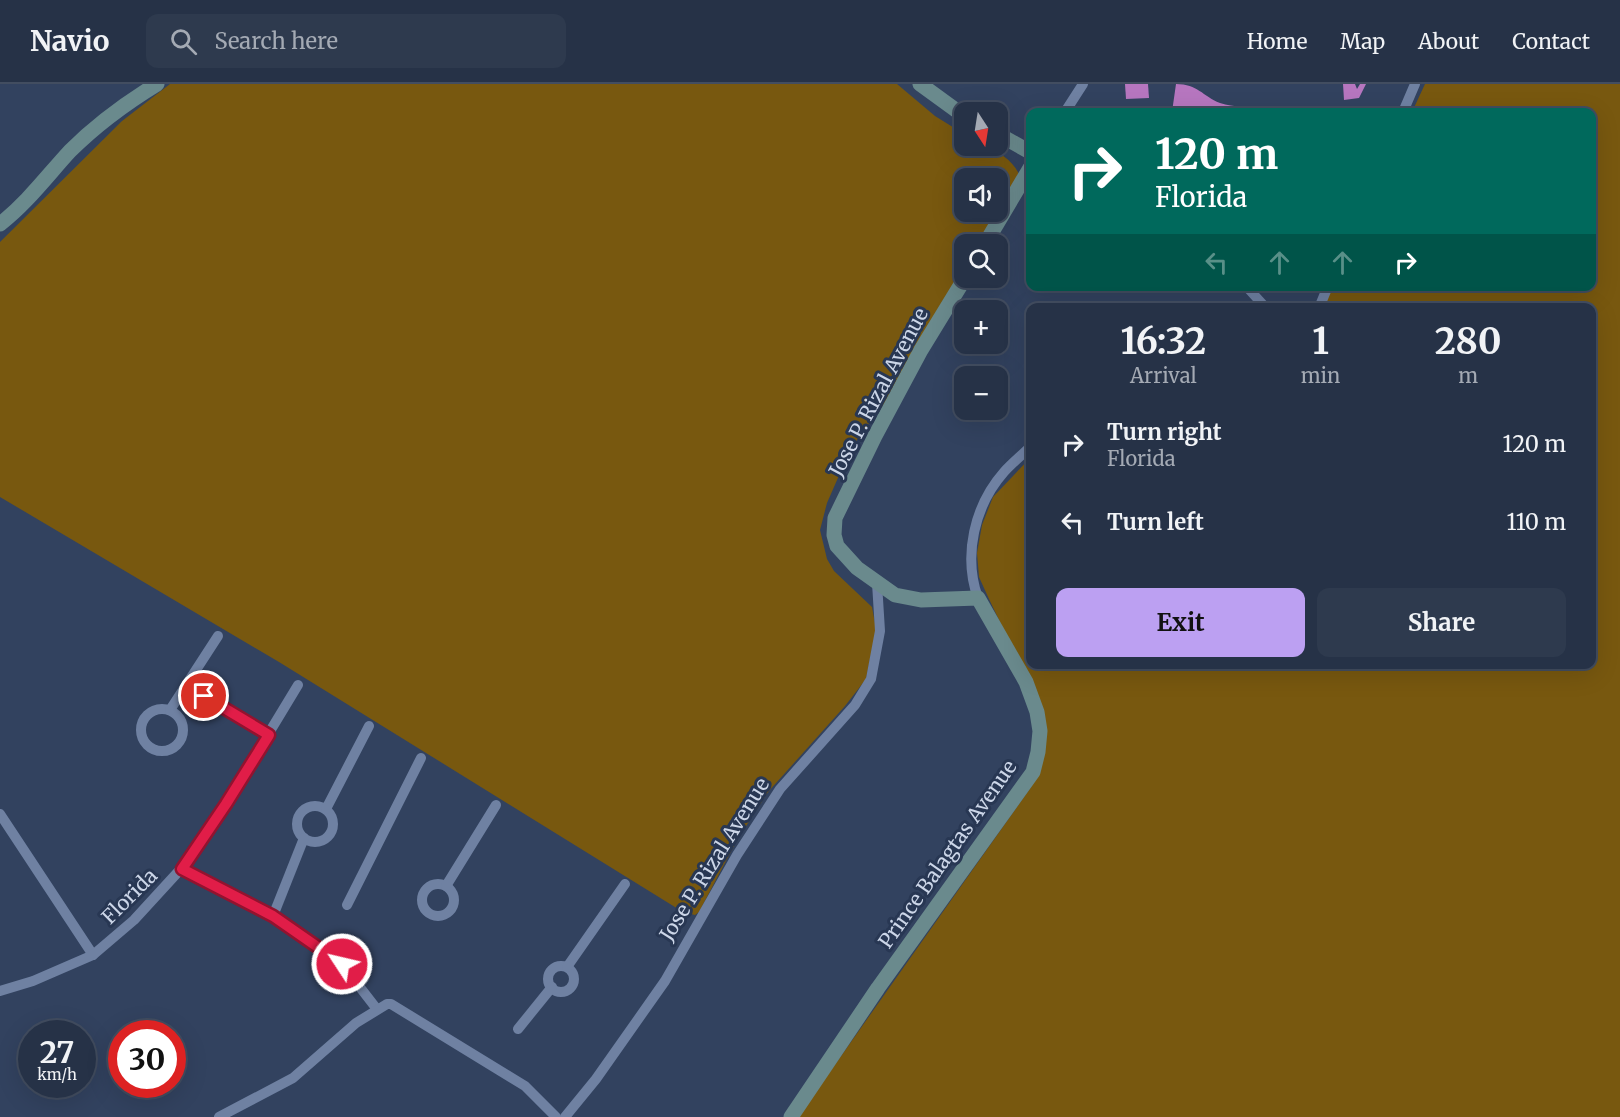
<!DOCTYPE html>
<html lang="en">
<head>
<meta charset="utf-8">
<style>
	body { margin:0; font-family:Merriweather,serif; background:#2e3a4e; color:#f1f3f6; height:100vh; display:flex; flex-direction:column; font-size:22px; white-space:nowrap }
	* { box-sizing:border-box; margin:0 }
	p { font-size:20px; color:#a4aab4 }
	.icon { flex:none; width:33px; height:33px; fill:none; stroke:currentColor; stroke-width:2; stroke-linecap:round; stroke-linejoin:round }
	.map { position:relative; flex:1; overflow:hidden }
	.panel { position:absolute; left:1026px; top:219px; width:570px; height:366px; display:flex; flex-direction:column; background:#263247; border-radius:12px; box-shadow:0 6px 24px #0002,0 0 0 2px #424d60 }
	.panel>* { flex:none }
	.guide { position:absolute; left:1026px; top:24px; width:570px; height:183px; border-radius:12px; box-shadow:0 6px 24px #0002,0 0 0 2px #424d60; background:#00695c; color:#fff; overflow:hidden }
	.needle { width:39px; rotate:168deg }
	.tools { position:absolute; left:954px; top:18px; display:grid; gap:12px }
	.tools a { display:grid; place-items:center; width:54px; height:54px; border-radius:12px; background:#263247; box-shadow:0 6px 24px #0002,0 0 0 2px #424d60; font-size:30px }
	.speed { position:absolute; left:18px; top:936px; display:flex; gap:12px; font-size:30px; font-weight:700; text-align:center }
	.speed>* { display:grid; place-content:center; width:78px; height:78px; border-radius:50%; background:#263247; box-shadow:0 6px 24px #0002,0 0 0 2px #424d60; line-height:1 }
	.speed small { font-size:15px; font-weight:400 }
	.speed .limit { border:9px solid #d22; background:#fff; color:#111 }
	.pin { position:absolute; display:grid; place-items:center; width:51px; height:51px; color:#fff; margin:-26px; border:3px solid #fff; border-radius:50%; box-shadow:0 2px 6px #0007 }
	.me { position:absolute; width:66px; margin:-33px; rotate:305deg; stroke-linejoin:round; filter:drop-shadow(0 0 4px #0008) }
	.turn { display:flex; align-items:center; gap:21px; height:126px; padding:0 30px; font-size:27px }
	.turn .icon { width:78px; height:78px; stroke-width:2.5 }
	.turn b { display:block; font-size:42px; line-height:51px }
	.lanes { display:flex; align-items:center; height:57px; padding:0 30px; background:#0003; justify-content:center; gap:30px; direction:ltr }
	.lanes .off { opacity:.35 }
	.eta { display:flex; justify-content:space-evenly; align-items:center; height:102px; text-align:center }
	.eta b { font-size:36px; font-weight:700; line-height:42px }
	.button { display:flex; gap:12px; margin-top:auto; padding:12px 30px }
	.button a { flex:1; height:69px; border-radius:12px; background:#bca0f2; color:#111; font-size:24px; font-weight:700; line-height:69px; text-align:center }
	.button a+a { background:#2e3a4e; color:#f1f3f6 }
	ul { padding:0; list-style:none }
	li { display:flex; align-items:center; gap:18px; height:78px; padding:0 30px }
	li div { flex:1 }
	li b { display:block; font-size:22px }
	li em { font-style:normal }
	header { display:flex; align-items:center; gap:36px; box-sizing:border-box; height:84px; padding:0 30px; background:#263247; border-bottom:2px solid #424d60 }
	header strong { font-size:28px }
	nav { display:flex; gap:33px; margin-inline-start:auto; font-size:21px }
	.search { width:420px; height:54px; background:#2e3a4e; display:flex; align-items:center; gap:15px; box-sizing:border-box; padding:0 21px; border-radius:12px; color:#a4aab4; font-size:22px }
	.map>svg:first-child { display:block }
	.green { fill:#78580f; fill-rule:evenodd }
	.water { fill:#b676bf }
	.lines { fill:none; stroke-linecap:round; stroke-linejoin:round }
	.street { stroke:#6f81a2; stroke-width:10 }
	.secondary { stroke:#6a8a8d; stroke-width:15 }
	.route-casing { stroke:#92132f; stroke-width:15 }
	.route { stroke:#e11d48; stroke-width:10 }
	.labels { text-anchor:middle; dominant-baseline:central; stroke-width:6; stroke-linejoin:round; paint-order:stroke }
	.street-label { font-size:20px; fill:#ccd6e8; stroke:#283753 }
</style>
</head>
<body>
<header>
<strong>Navio</strong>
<div class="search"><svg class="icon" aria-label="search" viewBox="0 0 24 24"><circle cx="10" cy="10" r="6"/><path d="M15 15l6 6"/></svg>Search here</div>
<nav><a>Home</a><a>Map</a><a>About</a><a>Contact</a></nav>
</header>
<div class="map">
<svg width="1620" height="1033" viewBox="0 0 1620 1033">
	<rect width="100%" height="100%" fill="#32425f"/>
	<g class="green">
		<path d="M 170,0 L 897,0 L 935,32 L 964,50 L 964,62 C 971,62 979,60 985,62 C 998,67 1015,78 1019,91 L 982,160 L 964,160 L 964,190 L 895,305 L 851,364 L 827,419 L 820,446 L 827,475 L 834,487 L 872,523 L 876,545 L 866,595 L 845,622 L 768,708 L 737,756 L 699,828 L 695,831 L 683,828 L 279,578 L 0,413 L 0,158 L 122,37 ZM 964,94 L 998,94 L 998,128 L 964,128 Z"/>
		<polygon points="1425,0 1620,0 1620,1033 798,1033 1031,703 1040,622 989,515 979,493 977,469 982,441 993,413 1030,374 1030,580 1592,580 1592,224 1323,223 1333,203 1592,202 1592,28 1412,28"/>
	</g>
	<g class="water">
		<polygon points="1125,0 1148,0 1149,14 1126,15"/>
		<path d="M 1176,0 C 1198,0 1202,12 1220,19 C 1234,24 1249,21 1263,28 L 1172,28 Z"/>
		<polygon points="1343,0 1355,0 1357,5 1360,0 1366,0 1359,14 1344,16"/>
	</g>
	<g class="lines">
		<g class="street">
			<polyline points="1065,28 1083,0"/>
			<polyline points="1403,28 1415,0"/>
			<polyline points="1246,202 1266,224"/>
			<polyline points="1319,224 1328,202"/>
			<path d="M 978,514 C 963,472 974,422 1004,388 C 1012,379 1022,371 1030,363"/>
			<polyline points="187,602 269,651"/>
			<circle cx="162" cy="646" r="21"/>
			<polyline points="170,626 218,552"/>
			<circle cx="315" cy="740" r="18"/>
			<polyline points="326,725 369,642"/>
			<polyline points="0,730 93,871"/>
			<polyline points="182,785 273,832 342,880 376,924"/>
			<circle cx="438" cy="816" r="16"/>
			<polyline points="446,802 496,721"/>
			<polyline points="347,821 421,674"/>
			<polyline points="273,832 304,754"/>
			<circle cx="561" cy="895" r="13"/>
			<polyline points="567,883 625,800"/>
			<polyline points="0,907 33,897 93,871 134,836 189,776 226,720 298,601"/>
			<polyline points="518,945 552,903"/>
			<polyline points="219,1033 293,994 356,939 387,920 391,920 525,1002 556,1033"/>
			<polyline points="565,1033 596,995 665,897 737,771 780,705 855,621 871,595 880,547 877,499"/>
		</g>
		<g class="secondary">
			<polyline points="920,0 964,32"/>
			<polyline points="998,50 1030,68"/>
			<path d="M 0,140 C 27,119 47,92 70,67 C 96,41 126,19 157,0"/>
			<polyline points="985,160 1030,84"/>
			<polyline points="791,1033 878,904 1033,688 1038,668 1040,647 1037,628 1026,598 978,514 921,516 895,511 857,484 837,462 834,451 835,434 875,352 921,266 965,194"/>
		</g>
	</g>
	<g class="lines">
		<defs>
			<polyline id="route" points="204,612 269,651 226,720 182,785 273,832 342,880"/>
		</defs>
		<use href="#route" class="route-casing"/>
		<use href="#route" class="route"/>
	</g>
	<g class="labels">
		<g class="street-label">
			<text transform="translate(878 308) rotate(-62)">Jose P. Rizal Avenue</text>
			<text transform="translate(947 770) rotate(-55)">Prince Balagtas Avenue</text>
			<text transform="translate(714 775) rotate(-58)">Jose P. Rizal Avenue</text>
			<text transform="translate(129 812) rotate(-45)">Florida</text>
		</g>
	</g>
</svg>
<div class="tools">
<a><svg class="needle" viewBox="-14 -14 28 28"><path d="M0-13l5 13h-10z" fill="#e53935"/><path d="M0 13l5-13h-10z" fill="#a4aab4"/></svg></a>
<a><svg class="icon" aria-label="sound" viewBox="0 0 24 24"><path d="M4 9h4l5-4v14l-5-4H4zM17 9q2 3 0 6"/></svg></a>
<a><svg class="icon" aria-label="search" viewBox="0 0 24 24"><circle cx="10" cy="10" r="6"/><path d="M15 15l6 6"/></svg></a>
<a>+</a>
<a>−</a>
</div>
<div class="speed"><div>27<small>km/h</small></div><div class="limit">30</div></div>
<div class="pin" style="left:204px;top:612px;background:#d93025"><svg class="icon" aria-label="arrive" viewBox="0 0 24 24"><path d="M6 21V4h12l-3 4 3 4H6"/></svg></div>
<svg class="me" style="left:342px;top:880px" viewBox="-20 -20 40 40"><circle r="17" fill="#e11d48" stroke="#fff" stroke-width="3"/><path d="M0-11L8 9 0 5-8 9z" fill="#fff"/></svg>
<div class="guide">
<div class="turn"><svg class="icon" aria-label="right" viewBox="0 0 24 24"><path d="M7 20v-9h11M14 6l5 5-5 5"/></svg><div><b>120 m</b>Florida</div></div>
<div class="lanes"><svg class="icon off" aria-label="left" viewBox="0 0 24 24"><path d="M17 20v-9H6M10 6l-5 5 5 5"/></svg><svg class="icon off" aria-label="ahead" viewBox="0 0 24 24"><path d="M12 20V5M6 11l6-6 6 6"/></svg><svg class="icon off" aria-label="ahead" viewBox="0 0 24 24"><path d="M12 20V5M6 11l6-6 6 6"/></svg><svg class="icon" aria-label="right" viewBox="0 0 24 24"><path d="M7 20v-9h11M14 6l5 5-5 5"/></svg></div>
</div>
<section class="panel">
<div class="eta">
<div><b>16:32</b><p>Arrival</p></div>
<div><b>1</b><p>min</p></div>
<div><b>280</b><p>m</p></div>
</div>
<ul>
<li><svg class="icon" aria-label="right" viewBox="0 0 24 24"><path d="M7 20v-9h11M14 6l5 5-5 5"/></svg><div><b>Turn right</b><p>Florida</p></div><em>120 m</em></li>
<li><svg class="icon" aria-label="left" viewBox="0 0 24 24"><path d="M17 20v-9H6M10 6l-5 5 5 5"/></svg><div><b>Turn left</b></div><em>110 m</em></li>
</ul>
<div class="button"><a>Exit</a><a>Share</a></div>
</section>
</div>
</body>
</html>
